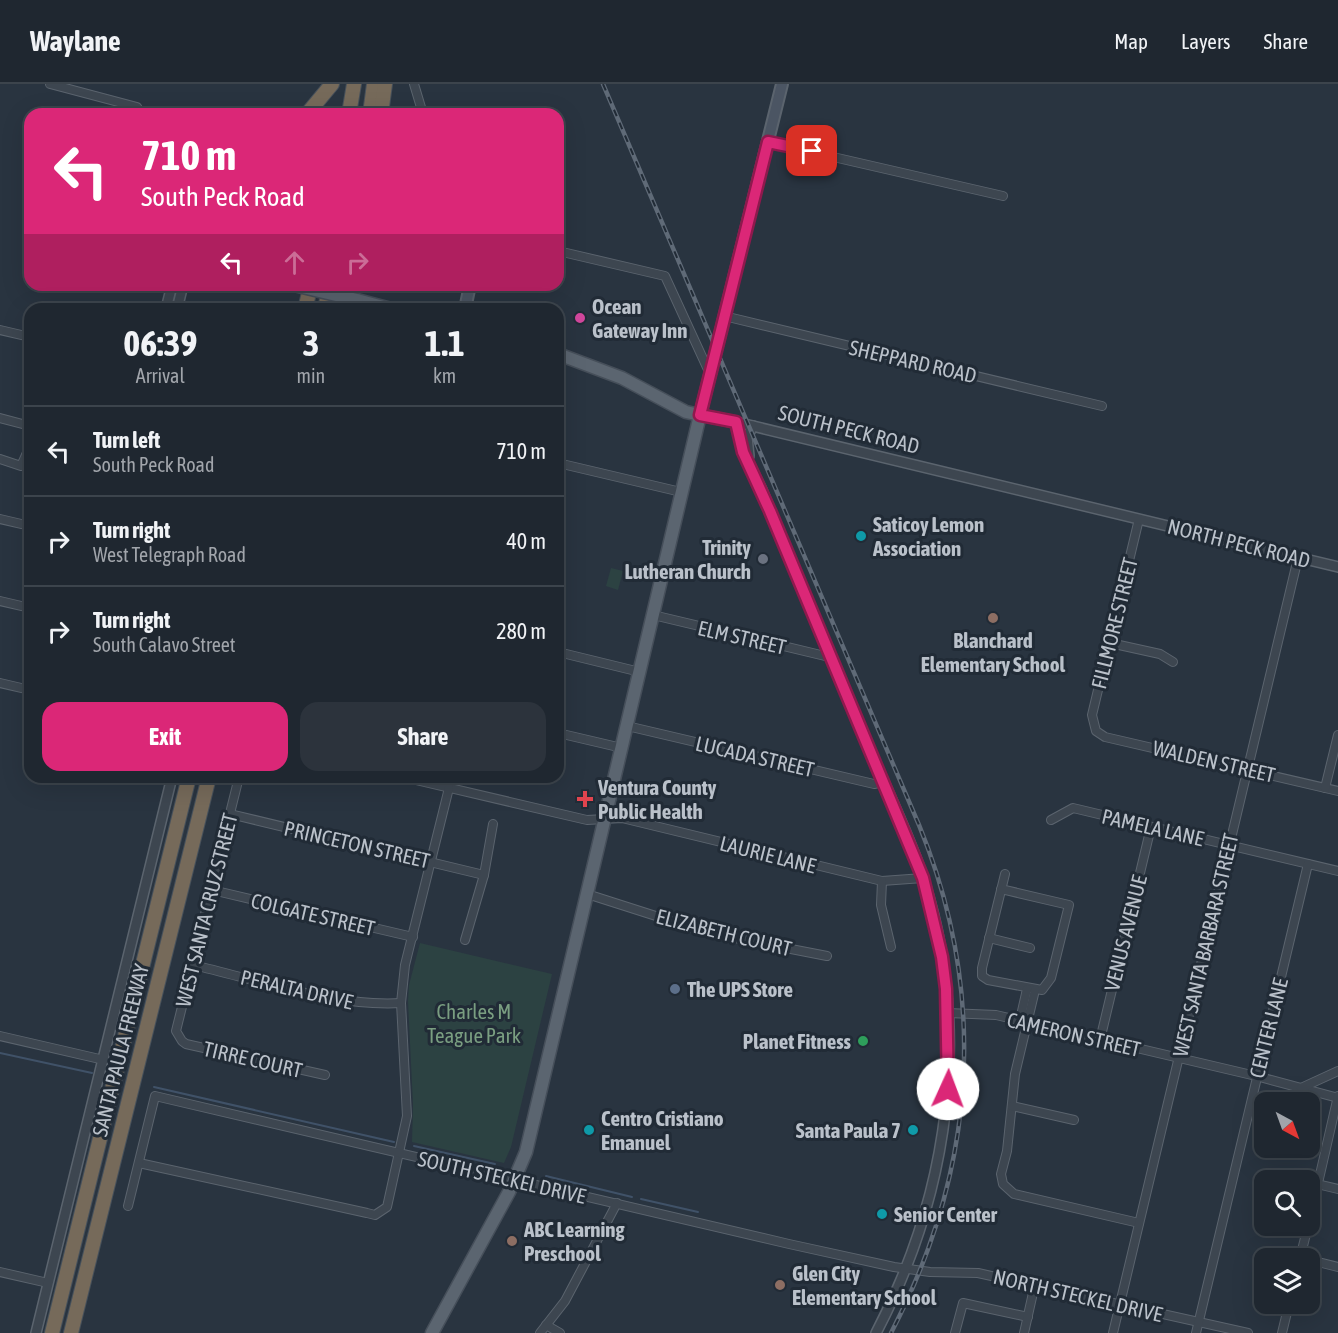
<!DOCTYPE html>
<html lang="en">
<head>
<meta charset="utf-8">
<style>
	body { margin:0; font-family:"Asap Condensed",sans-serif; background:#2c333c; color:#f1f3f6; height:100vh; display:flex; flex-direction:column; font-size:22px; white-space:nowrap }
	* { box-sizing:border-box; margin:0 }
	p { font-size:20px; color:#a1a5ab }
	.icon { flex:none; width:33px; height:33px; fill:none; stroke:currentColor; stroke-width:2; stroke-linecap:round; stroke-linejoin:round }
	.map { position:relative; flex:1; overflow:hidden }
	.drawer { position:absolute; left:24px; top:219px; width:540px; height:480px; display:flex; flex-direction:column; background:#1f2730; border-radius:18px; box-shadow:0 6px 24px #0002,0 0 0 2px #3c444c }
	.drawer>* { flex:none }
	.top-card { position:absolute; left:24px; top:24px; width:540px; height:183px; border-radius:18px; box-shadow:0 6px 24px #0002,0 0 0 2px #3c444c; background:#db2777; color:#fff; overflow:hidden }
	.needle { width:39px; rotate:139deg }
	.controls { position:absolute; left:1254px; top:1008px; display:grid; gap:12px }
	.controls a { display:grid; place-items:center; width:66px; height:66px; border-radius:12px; background:#1f2730; box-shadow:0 6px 24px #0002,0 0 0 2px #3c444c; font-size:30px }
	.pin { position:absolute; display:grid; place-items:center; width:51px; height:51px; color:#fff; margin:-26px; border-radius:12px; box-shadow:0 3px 9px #0006 }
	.me { position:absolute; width:66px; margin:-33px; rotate:2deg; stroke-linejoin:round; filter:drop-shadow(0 0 4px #0008) }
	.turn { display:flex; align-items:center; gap:21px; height:126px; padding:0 18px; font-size:27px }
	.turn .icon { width:78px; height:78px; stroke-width:2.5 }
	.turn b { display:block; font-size:42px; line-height:51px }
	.lanes { display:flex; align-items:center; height:57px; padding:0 18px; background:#0003; justify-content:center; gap:30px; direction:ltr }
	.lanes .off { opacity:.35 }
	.eta { display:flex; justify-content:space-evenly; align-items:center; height:102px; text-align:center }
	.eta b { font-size:36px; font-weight:700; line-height:42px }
	.button { display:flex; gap:12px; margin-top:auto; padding:12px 18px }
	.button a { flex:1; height:69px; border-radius:18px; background:#db2777; color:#fff; font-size:24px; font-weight:700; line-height:69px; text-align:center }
	.button a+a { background:#2c333c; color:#f1f3f6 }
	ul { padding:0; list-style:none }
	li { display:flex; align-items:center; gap:18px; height:90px; padding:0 18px; border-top:2px solid #3c444c }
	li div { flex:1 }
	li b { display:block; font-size:22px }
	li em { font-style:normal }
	header { display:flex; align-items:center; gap:36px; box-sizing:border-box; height:84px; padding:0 30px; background:#1f2730; border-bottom:2px solid #3c444c }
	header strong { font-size:28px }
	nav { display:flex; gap:33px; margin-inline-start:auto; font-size:21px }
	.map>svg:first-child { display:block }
	.green { fill:#2c4242 }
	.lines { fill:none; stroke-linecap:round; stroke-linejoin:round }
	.stream { stroke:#405268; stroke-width:2 }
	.minor-casing { stroke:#5b646e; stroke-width:10 }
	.tertiary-casing { stroke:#5b646e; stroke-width:12 }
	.secondary-casing { stroke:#5b646e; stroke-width:14 }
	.primary-casing { stroke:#464f5a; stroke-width:15 }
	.motorway-casing { stroke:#47515b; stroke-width:16 }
	.minor { stroke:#3d4650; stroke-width:8 }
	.tertiary { stroke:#3d4650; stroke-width:9 }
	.secondary { stroke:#4b5563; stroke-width:10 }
	.primary { stroke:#5b6570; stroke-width:12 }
	.motorway { stroke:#766a5a; stroke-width:14 }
	.rail-casing { stroke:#5f6a77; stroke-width:4.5 }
	.rail { stroke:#212b36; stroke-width:2; stroke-dasharray:7; stroke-linecap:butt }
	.primary-bridge-casing { stroke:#464f5a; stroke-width:15; stroke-linecap:butt }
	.primary-bridge { stroke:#5b6570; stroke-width:12 }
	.route-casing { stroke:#8e194d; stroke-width:15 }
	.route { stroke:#db2777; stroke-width:10 }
	.hotel-dot { fill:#d1479c; stroke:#212b36; stroke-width:2 }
	.culture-dot { fill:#0f9aa8; stroke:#212b36; stroke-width:2 }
	.worship-dot { fill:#6b7280; stroke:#212b36; stroke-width:2 }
	.education-dot { fill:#8d6e63; stroke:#212b36; stroke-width:2 }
	.health-dot { fill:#e0444e; stroke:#212b36; stroke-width:2 }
	.service-dot { fill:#5c6f8a; stroke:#212b36; stroke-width:2 }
	.leisure-dot { fill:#2e9e5b; stroke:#212b36; stroke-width:2 }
	.labels { text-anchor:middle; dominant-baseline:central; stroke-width:6; stroke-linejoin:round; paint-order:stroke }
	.poi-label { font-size:21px; font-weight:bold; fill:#bac1ca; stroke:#212b36; text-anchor:start }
	.street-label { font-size:21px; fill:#bac1ca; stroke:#212b36 }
	.park-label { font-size:21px; fill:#7a9e81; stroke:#212b36 }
</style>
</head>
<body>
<header>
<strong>Waylane</strong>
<nav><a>Map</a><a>Layers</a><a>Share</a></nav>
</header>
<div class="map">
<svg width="1338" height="1249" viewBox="0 0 1338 1249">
	<rect width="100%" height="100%" fill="#293440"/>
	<g class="green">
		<polygon points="611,484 623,487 618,506 606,502"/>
		<polygon points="420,859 552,890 511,1063 504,1079 412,1058 413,1021 408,917 409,901"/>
	</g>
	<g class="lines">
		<g class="stream">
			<polyline points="0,969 92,989"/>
			<polyline points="154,1003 394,1058"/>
			<polyline points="414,1062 495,1080"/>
			<polyline points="546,1092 632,1113"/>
			<polyline points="641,1115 698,1128"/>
		</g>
		<defs>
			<g id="minor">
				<polyline points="50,0 137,23 141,30"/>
				<polyline points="414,0 423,30"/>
				<polyline points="768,58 1003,112"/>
				<polyline points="558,167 665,192 710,290"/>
				<polyline points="724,232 1102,322"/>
				<polyline points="0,246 30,253"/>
				<polyline points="0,334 30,342"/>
				<polyline points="0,375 21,382 30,362"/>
				<polyline points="558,379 681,408"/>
				<polyline points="0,435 30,442"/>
				<polyline points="1139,435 1092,631 1096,647 1105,653 1338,707"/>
				<polyline points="0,517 30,524"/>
				<polyline points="653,531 825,572 831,571"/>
				<polyline points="1110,559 1160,570 1173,578"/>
				<polyline points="558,568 640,588"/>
				<polyline points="0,599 30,606"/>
				<polyline points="627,642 874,700 883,698"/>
				<polyline points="558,649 622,664"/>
				<polyline points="239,693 176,947 182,957 186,960 325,991"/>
				<polyline points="403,693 587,736 622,734 882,797 923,794"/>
				<polyline points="1325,704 1338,651"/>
				<polyline points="230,730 484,791"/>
				<polyline points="1051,736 1073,724 1338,787"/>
				<polyline points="882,797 881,821 891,863"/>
				<polyline points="1001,805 1069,821 1051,894 1042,906 988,896 982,892 982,884 1005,790"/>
				<polyline points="212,806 413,853"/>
				<polyline points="587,810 709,849 827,872"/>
				<polyline points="989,854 1030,864"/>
				<polyline points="465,856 484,791 493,740"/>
				<path d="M 193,881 C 258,896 335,923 401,919"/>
				<polyline points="1035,906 1015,990 1007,1067 1001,1090 1003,1100 1014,1110 1139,1139"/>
				<polyline points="948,929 996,931 1256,992 1338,1014"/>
				<polyline points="1027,939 1022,927 1027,905"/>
				<polyline points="0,952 104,976"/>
				<polyline points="1100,956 1151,743"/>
				<polyline points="1301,1004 1338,987"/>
				<polyline points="1012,1022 1074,1036"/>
				<polyline points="139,1079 367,1129 375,1131 387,1123 407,1032 401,919 405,881 449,704"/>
				<polyline points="1317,1100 1338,1105"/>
				<polyline points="128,1122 155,1012 789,1160 894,1183 930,1188 978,1189 1248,1249"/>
				<polyline points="1310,1134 1338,1012"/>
				<polyline points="1300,1174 1308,1142"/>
				<polyline points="1310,1176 1338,1183"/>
				<polyline points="0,1188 48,1199"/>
				<polyline points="546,1241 560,1249"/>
				<polyline points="540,1249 565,1217 617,1119"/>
				<polyline points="955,1249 963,1219 1028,1233"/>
				<polyline points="1024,1249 1035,1200"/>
				<polyline points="1113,1249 1298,474"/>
				<polyline points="1196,1249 1308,780"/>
				<polyline points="1282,1249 1289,1220"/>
			</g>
			<g id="tertiary">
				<polyline points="166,225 172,201"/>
				<polyline points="177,225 183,201"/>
				<polyline points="749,372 747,353 753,342"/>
				<polyline points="36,1249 172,693"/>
				<path d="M 876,1249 C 949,1110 972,947 924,796 C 909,749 885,703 867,658 C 832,574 797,490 762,406 L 743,367 L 736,338 L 1338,483"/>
			</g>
			<g id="secondary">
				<polyline points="465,225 470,201"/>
				<polyline points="736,338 700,331 782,0"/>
			</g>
			<g id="primary">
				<polyline points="357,216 391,225"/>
				<polyline points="432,1249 509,1108 526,1068 700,331 686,328 622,294 558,270"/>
			</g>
			<g id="motorway">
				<polyline points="307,30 332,0"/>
				<polyline points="349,30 354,0"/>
				<polyline points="370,30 374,0"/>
				<polyline points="381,30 385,0"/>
				<polyline points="305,225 311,201"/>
				<polyline points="325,225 330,201"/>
				<polyline points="336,225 343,201"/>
				<polyline points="52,1249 189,693"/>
				<polyline points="71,1249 209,693"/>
			</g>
		</defs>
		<use href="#minor" class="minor-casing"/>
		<use href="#tertiary" class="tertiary-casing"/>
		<use href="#secondary" class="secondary-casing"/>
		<use href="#primary" class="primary-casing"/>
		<use href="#motorway" class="motorway-casing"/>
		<use href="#minor" class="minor"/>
		<use href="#tertiary" class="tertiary"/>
		<use href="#secondary" class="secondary"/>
		<use href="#primary" class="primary"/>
		<use href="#motorway" class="motorway"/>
		<defs>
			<path id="rail" d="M 603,0 L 919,741 C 989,912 976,1086 891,1249"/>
		</defs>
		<use href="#rail" class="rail-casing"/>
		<use href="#rail" class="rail"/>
		<defs>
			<polyline id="primary-bridge" points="294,201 357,216"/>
		</defs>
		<use href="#primary-bridge" class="primary-bridge-casing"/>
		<use href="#primary-bridge" class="primary-bridge"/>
	</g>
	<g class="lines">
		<defs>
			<polyline id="route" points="812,67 768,58 700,331 736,338 743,368 770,427 923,794 942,873 946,905 948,1005"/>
		</defs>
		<use href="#route" class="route-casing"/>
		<use href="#route" class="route"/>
	</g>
	<circle class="hotel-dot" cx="580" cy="234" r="6"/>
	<g class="culture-dot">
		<circle cx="861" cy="452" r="6"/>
		<circle cx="589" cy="1046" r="6"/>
		<circle cx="913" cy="1046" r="6"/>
		<circle cx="882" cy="1130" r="6"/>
	</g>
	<circle class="worship-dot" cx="763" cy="475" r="6"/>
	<g class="education-dot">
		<circle cx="993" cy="534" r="6"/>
		<circle cx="512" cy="1157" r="6"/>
		<circle cx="780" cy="1201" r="6"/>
	</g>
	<path class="health-dot" d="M582 706h6v6h6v6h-6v6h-6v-6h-6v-6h6z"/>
	<circle class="service-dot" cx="675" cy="905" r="6"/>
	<circle class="leisure-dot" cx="863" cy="957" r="6"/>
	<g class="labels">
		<g class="poi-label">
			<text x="592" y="222">Ocean<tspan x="592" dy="24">Gateway Inn</tspan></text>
			<text x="873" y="440">Saticoy Lemon<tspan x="873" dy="24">Association</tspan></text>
			<text x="751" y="463" text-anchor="end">Trinity<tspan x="751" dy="24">Lutheran Church</tspan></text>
			<text x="993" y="556" text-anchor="middle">Blanchard<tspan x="993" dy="24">Elementary School</tspan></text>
			<text x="598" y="703">Ventura County<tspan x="598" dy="24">Public Health</tspan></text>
			<text x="687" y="905">The UPS Store</text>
			<text x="851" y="957" text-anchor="end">Planet Fitness</text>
			<text x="601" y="1034">Centro Cristiano<tspan x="601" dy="24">Emanuel</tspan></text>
			<text x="901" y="1046" text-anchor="end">Santa Paula 7</text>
			<text x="894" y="1130">Senior Center</text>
			<text x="524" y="1145">ABC Learning<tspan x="524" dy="24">Preschool</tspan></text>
			<text x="792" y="1189">Glen City<tspan x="792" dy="24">Elementary School</tspan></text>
		</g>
		<g class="street-label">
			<text transform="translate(913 277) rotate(13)">SHEPPARD ROAD</text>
			<text transform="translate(849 345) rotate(14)">SOUTH PECK ROAD</text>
			<text transform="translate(1239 459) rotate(14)">NORTH PECK ROAD</text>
			<text transform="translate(1114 539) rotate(-76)">FILLMORE STREET</text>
			<text transform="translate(742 553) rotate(13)">ELM STREET</text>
			<text transform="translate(755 672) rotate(13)">LUCADA STREET</text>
			<text transform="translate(1214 677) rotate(13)">WALDEN STREET</text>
			<text transform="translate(1153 743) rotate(13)">PAMELA LANE</text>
			<text transform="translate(357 760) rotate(13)">PRINCETON STREET</text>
			<text transform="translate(768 770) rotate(14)">LAURIE LANE</text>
			<text transform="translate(206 826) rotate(-76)">WEST SANTA CRUZ STREET</text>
			<text transform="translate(313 830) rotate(13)">COLGATE STREET</text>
			<text transform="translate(724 848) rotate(14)">ELIZABETH COURT</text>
			<text transform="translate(1125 849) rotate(-76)">VENUS AVENUE</text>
			<text transform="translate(1205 861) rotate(-77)">WEST SANTA BARBARA STREET</text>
			<text transform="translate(297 905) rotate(13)">PERALTA DRIVE</text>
			<text transform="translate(1268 944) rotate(-76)">CENTER LANE</text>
			<text transform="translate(1074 950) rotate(13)">CAMERON STREET</text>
			<text transform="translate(120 966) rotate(-76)">SANTA PAULA FREEWAY</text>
			<text transform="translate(253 975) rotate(13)">TIRRE COURT</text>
			<text transform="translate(502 1093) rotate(13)">SOUTH STECKEL DRIVE</text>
			<text transform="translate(1078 1211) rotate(13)">NORTH STECKEL DRIVE</text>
		</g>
		<g class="park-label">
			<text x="474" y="927">Charles M<tspan x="474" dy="24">Teague Park</tspan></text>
		</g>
	</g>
</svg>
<div class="controls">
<a><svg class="needle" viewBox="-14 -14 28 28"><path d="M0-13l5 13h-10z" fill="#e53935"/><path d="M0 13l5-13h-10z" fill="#a1a5ab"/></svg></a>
<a><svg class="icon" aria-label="search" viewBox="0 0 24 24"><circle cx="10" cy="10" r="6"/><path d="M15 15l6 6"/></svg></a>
<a><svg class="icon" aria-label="layers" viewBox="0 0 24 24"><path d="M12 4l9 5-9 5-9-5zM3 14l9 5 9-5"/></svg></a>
</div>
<div class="pin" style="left:812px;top:67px;background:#d93025"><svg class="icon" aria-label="arrive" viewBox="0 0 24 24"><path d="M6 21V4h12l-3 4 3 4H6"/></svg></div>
<svg class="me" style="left:948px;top:1005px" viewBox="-20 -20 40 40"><circle r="19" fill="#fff"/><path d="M0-13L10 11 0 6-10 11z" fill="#db2777"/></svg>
<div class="top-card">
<div class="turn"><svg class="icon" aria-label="left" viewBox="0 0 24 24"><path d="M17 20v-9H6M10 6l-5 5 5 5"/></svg><div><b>710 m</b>South Peck Road</div></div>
<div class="lanes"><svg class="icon" aria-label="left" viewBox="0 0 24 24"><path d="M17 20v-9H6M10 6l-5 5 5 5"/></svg><svg class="icon off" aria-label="ahead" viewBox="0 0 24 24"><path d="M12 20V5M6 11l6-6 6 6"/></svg><svg class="icon off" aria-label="right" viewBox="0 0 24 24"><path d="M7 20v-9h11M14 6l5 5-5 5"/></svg></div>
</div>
<section class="drawer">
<div class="eta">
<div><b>06:39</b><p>Arrival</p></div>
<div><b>3</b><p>min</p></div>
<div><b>1.1</b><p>km</p></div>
</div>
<ul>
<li><svg class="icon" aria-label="left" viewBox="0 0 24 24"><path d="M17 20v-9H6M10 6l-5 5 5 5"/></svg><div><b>Turn left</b><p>South Peck Road</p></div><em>710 m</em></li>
<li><svg class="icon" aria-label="right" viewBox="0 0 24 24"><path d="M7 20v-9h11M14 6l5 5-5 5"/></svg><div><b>Turn right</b><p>West Telegraph Road</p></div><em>40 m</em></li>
<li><svg class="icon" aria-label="right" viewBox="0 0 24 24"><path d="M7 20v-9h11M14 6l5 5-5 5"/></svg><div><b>Turn right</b><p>South Calavo Street</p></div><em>280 m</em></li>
</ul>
<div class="button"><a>Exit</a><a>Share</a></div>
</section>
</div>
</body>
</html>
